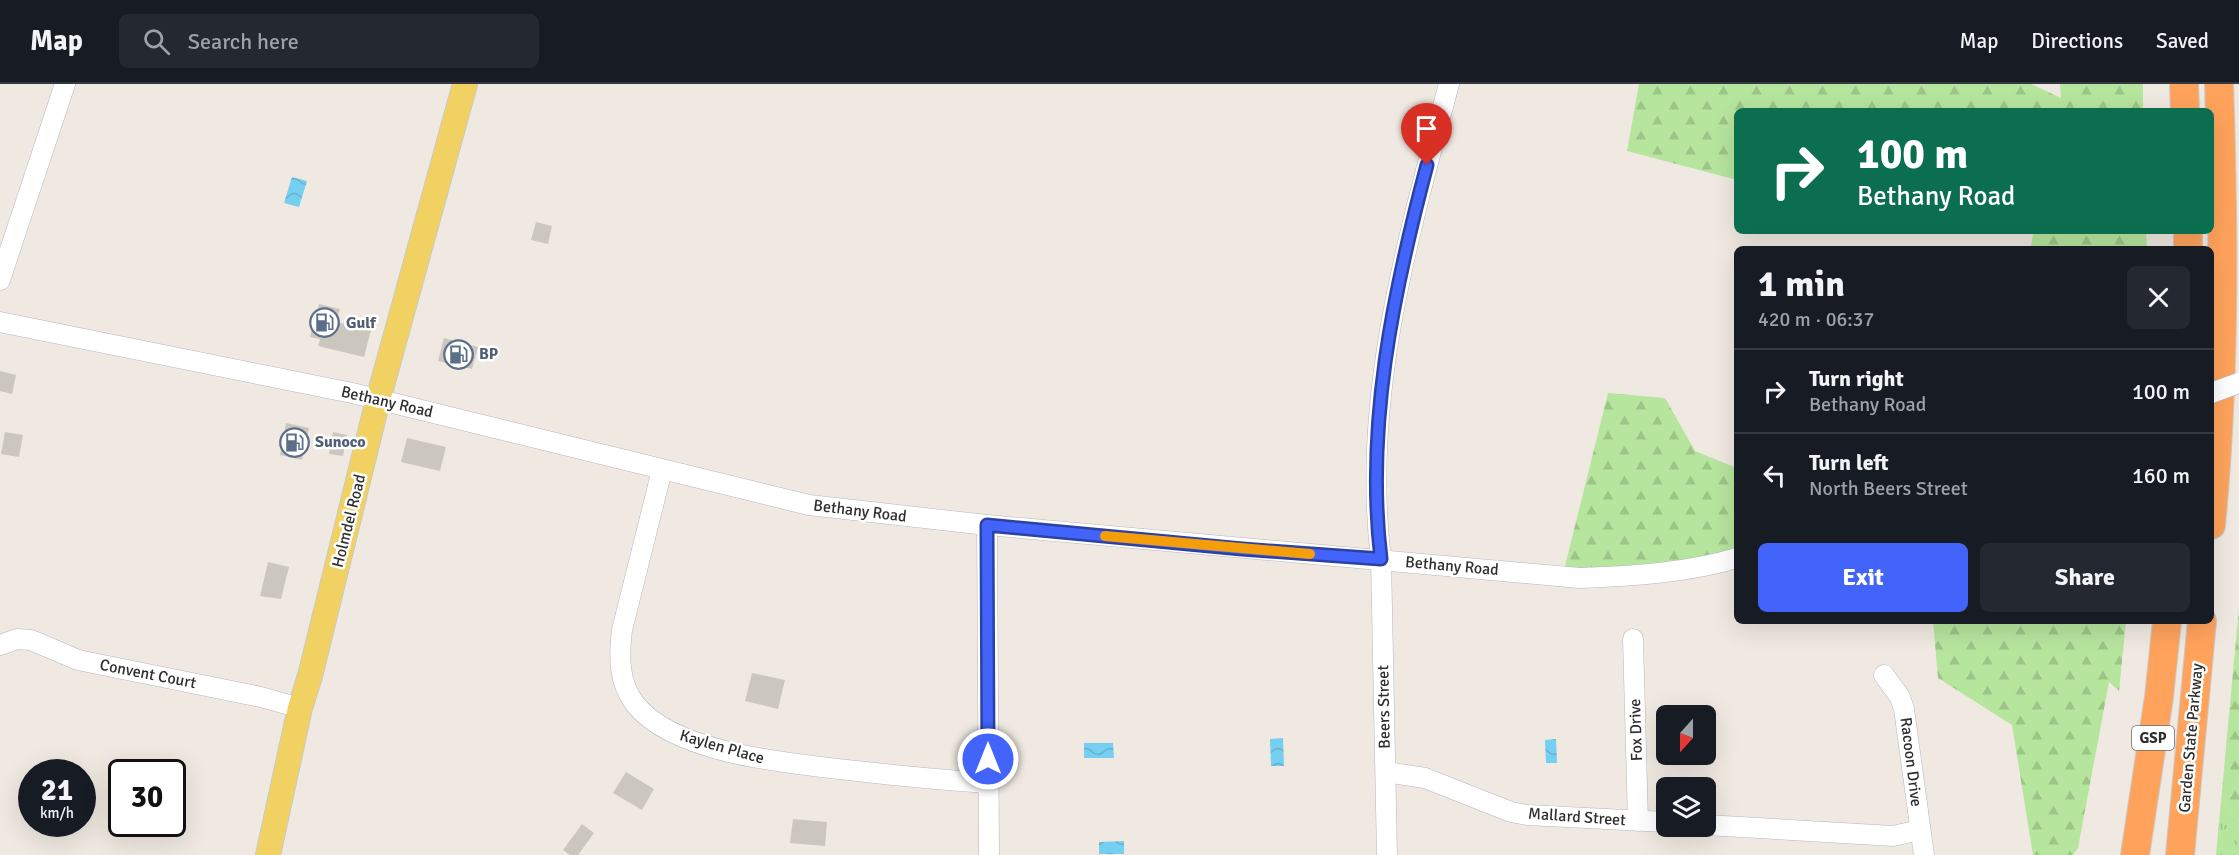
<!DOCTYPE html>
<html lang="en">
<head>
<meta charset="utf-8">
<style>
	body { margin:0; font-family:Signika,sans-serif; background:#242831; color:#f1f3f6; height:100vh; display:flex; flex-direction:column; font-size:22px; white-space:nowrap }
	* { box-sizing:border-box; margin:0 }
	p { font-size:20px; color:#9ea1a6 }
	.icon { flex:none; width:33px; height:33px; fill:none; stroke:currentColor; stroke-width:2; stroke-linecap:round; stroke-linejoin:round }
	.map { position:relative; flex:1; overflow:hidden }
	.sheet { position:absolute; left:1734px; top:162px; width:480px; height:378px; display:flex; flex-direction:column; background:#171b24; border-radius:9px; box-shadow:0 6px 24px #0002 }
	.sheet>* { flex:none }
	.top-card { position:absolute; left:1734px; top:24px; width:480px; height:126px; border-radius:9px; box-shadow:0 6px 24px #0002; background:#0b6e4f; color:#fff; overflow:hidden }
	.needle { width:39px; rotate:201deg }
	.fabs { position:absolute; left:1656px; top:621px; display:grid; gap:12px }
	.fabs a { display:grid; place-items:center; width:60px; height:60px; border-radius:9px; background:#171b24; box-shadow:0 6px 24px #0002; font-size:30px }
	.speed { position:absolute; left:18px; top:675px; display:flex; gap:12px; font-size:30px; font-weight:700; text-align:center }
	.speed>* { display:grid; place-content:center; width:78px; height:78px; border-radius:50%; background:#171b24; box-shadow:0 6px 24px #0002; line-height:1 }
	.speed small { font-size:15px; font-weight:400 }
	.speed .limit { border:3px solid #111; border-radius:9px; background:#fff; color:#111 }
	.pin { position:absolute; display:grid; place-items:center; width:51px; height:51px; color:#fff; margin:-62px -26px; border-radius:50% 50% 50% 0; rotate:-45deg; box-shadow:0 0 6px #0007 }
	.pin .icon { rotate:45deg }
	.me { position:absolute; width:66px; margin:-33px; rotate:0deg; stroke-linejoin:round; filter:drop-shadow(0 0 4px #0008) }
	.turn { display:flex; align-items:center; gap:21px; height:126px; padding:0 24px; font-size:27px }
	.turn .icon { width:78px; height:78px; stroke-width:2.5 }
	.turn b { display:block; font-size:42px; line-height:51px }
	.round { display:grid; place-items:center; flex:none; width:63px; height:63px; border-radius:9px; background:#242831 }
	.headline { display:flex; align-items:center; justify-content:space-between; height:102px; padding:0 24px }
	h1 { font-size:36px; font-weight:700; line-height:45px }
	.button { display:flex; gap:12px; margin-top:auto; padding:12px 24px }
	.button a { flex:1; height:69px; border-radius:9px; background:#4264fb; color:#fff; font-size:24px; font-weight:700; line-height:69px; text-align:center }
	.button a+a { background:#242831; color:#f1f3f6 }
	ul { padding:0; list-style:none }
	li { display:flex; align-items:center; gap:18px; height:84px; padding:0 24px; border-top:2px solid #363941 }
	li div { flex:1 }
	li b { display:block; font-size:22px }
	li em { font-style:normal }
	header { display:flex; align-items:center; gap:36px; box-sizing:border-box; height:84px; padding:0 30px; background:#171b24; border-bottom:2px solid #363941 }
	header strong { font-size:28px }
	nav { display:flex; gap:33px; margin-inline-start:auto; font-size:21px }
	.search { width:420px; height:54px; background:#242831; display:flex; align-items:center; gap:15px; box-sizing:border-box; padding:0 21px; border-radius:9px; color:#9ea1a6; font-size:22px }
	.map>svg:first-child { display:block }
	.grass { fill:url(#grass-tufts) }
	.forest { fill:url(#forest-firs) }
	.water { fill:url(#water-waves) }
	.building { fill:#cbc7bf }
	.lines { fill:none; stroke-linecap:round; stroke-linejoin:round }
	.minor-casing { stroke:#b4b7c1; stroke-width:21 }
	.major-casing { stroke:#c9c9c9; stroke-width:26 }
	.highway-casing { stroke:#c9c9c9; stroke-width:30 }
	.minor { stroke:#fff; stroke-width:20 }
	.major { stroke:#f2d163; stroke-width:24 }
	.highway { stroke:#ffa35c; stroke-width:28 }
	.minor-bridge-casing { stroke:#b4b7c1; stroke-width:21; stroke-linecap:butt }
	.minor-bridge { stroke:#fff; stroke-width:20 }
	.route-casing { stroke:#2b41a3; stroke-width:15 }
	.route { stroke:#4264fb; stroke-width:10 }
	.slow { stroke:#f59e0b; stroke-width:10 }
	.labels { text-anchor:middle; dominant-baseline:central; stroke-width:5; stroke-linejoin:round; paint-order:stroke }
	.shield { fill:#fff; stroke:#6d6d6d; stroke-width:1.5 }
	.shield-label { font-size:15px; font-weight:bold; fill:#2e2e2e }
	.service-label { font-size:16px; font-weight:bold; fill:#4e5e75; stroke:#fff; text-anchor:start }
	.street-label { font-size:16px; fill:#2e2e2e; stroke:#fff }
</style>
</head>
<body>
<header>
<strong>Map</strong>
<div class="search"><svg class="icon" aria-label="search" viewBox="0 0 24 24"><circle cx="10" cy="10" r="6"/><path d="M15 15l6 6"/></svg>Search here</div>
<nav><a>Map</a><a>Directions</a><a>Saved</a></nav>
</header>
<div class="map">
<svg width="2239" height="771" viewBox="0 0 2239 771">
	<defs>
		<pattern id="grass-tufts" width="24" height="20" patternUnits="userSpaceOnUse" patternTransform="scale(1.5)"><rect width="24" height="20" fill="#b6e59e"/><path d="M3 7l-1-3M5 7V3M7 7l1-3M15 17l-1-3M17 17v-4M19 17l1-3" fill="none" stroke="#9dc588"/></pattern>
		<pattern id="forest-firs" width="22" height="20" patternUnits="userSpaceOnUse" patternTransform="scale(1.5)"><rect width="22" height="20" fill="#b6e59e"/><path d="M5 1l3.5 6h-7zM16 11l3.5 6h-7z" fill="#9dc588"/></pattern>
		<pattern id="water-waves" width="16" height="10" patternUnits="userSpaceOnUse" patternTransform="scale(1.5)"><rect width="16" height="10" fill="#75cff0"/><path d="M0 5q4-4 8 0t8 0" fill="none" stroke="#66b2ce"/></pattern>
	</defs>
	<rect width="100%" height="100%" fill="#efe9e1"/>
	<polygon class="grass" points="2221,717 2239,736 2239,771 2216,771"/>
	<g class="forest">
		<polygon points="1639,0 2031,0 2061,14 2060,0 2143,0 2143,27 1737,27 1737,96 1627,67"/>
		<polygon points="2034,147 2146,147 2147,165 2030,165"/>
		<polygon points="1608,309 1665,314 1695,367 1737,384 1737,476 1562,494"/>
		<polygon points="2239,524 2239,736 2221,717"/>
		<polygon points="1933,537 2126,537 2119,607 2109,598 2078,764 2073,771 2033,771 2012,641 1938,594"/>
	</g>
	<g class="water">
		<polygon points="292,93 307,97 299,123 284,119"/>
		<polygon points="1283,654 1284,682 1271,682 1270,655"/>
		<polygon points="1556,655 1557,679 1546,679 1545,656"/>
		<polygon points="1084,659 1113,659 1114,674 1084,674"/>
		<polygon points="1124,757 1124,770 1099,770 1099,758"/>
	</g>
	<g class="building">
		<polygon points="536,138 552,142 548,160 531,156"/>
		<polygon points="319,220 340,225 336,238 371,246 364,273 318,262 320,255 310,253"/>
		<polygon points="444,254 478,263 472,285 438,277"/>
		<polygon points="0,287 16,291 12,310 0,307"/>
		<polygon points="286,339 309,344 302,376 280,371"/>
		<polygon points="5,348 23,351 19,373 1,370"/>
		<polygon points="333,348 347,351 343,372 329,370"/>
		<polygon points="407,354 446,363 440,387 401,378"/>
		<polygon points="268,478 289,483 281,515 260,512"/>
		<polygon points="752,589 785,596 778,625 745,617"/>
		<polygon points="626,688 654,705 642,726 613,709"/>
		<polygon points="793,735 827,738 825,762 790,759"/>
		<polygon points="582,740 594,749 578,771 570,771 563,766"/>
	</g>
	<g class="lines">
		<defs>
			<g id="minor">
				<polyline points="0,196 65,0"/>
				<path d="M 0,238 L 352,309 L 809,421 L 987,441 L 1580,494 C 1633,492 1686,489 1737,474"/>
				<path d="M 662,386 L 622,546 C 619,571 618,598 635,620 C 675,671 795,680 857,687 C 900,692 944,696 988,699"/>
				<polyline points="987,441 989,771"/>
				<polyline points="1633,555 1638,737"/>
				<polyline points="0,561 17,555 31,556 78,576 261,613 300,624"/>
				<polyline points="1884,591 1900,613 1904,625 1924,771"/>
				<polyline points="1386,688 1425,694 1511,728 1527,731 1666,738"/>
				<polyline points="1706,741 1893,752 1920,746"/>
				<path d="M 1387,771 L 1381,475 C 1361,313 1408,154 1449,0"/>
			</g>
			<polyline id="major" points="268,771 300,624 310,592 378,316 465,0"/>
			<g id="highway">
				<polyline points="2184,0 2185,27"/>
				<polyline points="2188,147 2188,165"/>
				<path d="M 2211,441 C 2225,295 2224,147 2219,0"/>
				<polyline points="2135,771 2159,613 2167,537"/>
				<polyline points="2180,771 2202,537"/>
			</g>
		</defs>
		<use href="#minor" class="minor-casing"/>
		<use href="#major" class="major-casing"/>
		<use href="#highway" class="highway-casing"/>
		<use href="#minor" class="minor"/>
		<use href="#major" class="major"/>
		<use href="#highway" class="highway"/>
		<defs>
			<polyline id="minor-bridge" points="2211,309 2239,299"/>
		</defs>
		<use href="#minor-bridge" class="minor-bridge-casing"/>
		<use href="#minor-bridge" class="minor-bridge"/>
	</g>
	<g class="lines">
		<defs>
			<path id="route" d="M 988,675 L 987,441 L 1242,465 L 1381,475 C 1365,343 1393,209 1427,81"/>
		</defs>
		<use href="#route" class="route-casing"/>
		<use href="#route" class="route"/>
		<polyline class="slow" points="1105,452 1310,470"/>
	</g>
	<defs>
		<symbol id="fuel-ring" viewBox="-11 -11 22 22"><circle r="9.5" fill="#fff" stroke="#5c6f8a" stroke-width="1.5"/><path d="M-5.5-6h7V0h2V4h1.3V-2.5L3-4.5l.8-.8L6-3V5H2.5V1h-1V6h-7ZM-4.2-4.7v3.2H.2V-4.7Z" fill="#5c6f8a"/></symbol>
	</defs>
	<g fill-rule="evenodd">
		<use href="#fuel-ring" x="308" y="222" width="33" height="33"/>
		<use href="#fuel-ring" x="442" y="254" width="33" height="33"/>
		<use href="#fuel-ring" x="278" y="342" width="33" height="33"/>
	</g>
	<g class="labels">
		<rect class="shield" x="2132" y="642" width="42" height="24" rx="4.5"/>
		<g class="shield-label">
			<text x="2153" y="654">GSP</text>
		</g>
		<g class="service-label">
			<text x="346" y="239">Gulf</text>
			<text x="479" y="270">BP</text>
			<text x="315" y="358">Sunoco</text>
		</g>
		<g class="street-label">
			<text transform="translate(387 318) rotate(13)">Bethany Road</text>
			<text transform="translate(860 427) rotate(7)">Bethany Road</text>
			<text transform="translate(349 437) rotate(-76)">Holmdel Road</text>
			<text transform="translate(1452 482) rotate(5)">Bethany Road</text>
			<text transform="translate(148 590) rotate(11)">Convent Court</text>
			<text transform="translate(1384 623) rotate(-91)">Beers Street</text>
			<text transform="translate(1636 646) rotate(-92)">Fox Drive</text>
			<text transform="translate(2191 654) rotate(-85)">Garden State Parkway</text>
			<text transform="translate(722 663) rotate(16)">Kaylen Place</text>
			<text transform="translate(1911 678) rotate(83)">Racoon Drive</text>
			<text transform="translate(1577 733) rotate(4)">Mallard Street</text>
		</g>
	</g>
</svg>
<div class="fabs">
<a><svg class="needle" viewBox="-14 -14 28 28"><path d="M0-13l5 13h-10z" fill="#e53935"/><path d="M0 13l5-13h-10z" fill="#9ea1a6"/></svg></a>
<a><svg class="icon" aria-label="layers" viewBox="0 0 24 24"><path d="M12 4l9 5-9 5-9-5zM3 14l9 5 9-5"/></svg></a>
</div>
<div class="speed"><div>21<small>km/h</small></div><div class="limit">30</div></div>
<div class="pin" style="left:1427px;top:81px;background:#d93025"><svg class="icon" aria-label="arrive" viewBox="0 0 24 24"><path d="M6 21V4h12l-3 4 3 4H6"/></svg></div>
<svg class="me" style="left:988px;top:675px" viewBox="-20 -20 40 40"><circle r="17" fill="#4264fb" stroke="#fff" stroke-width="3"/><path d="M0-11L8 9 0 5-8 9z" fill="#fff"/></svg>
<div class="top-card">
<div class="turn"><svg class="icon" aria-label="right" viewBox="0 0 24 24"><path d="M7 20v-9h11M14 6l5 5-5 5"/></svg><div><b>100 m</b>Bethany Road</div></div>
</div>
<section class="sheet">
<div class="headline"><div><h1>1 min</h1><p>420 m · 06:37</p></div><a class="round"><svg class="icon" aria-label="close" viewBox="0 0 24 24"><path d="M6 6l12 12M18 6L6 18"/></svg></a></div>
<ul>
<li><svg class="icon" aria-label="right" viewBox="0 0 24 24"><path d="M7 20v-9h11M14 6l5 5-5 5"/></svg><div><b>Turn right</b><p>Bethany Road</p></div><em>100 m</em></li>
<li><svg class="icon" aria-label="left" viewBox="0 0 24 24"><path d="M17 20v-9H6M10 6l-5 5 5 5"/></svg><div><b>Turn left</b><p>North Beers Street</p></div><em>160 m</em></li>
</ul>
<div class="button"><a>Exit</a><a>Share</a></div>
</section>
</div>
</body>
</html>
